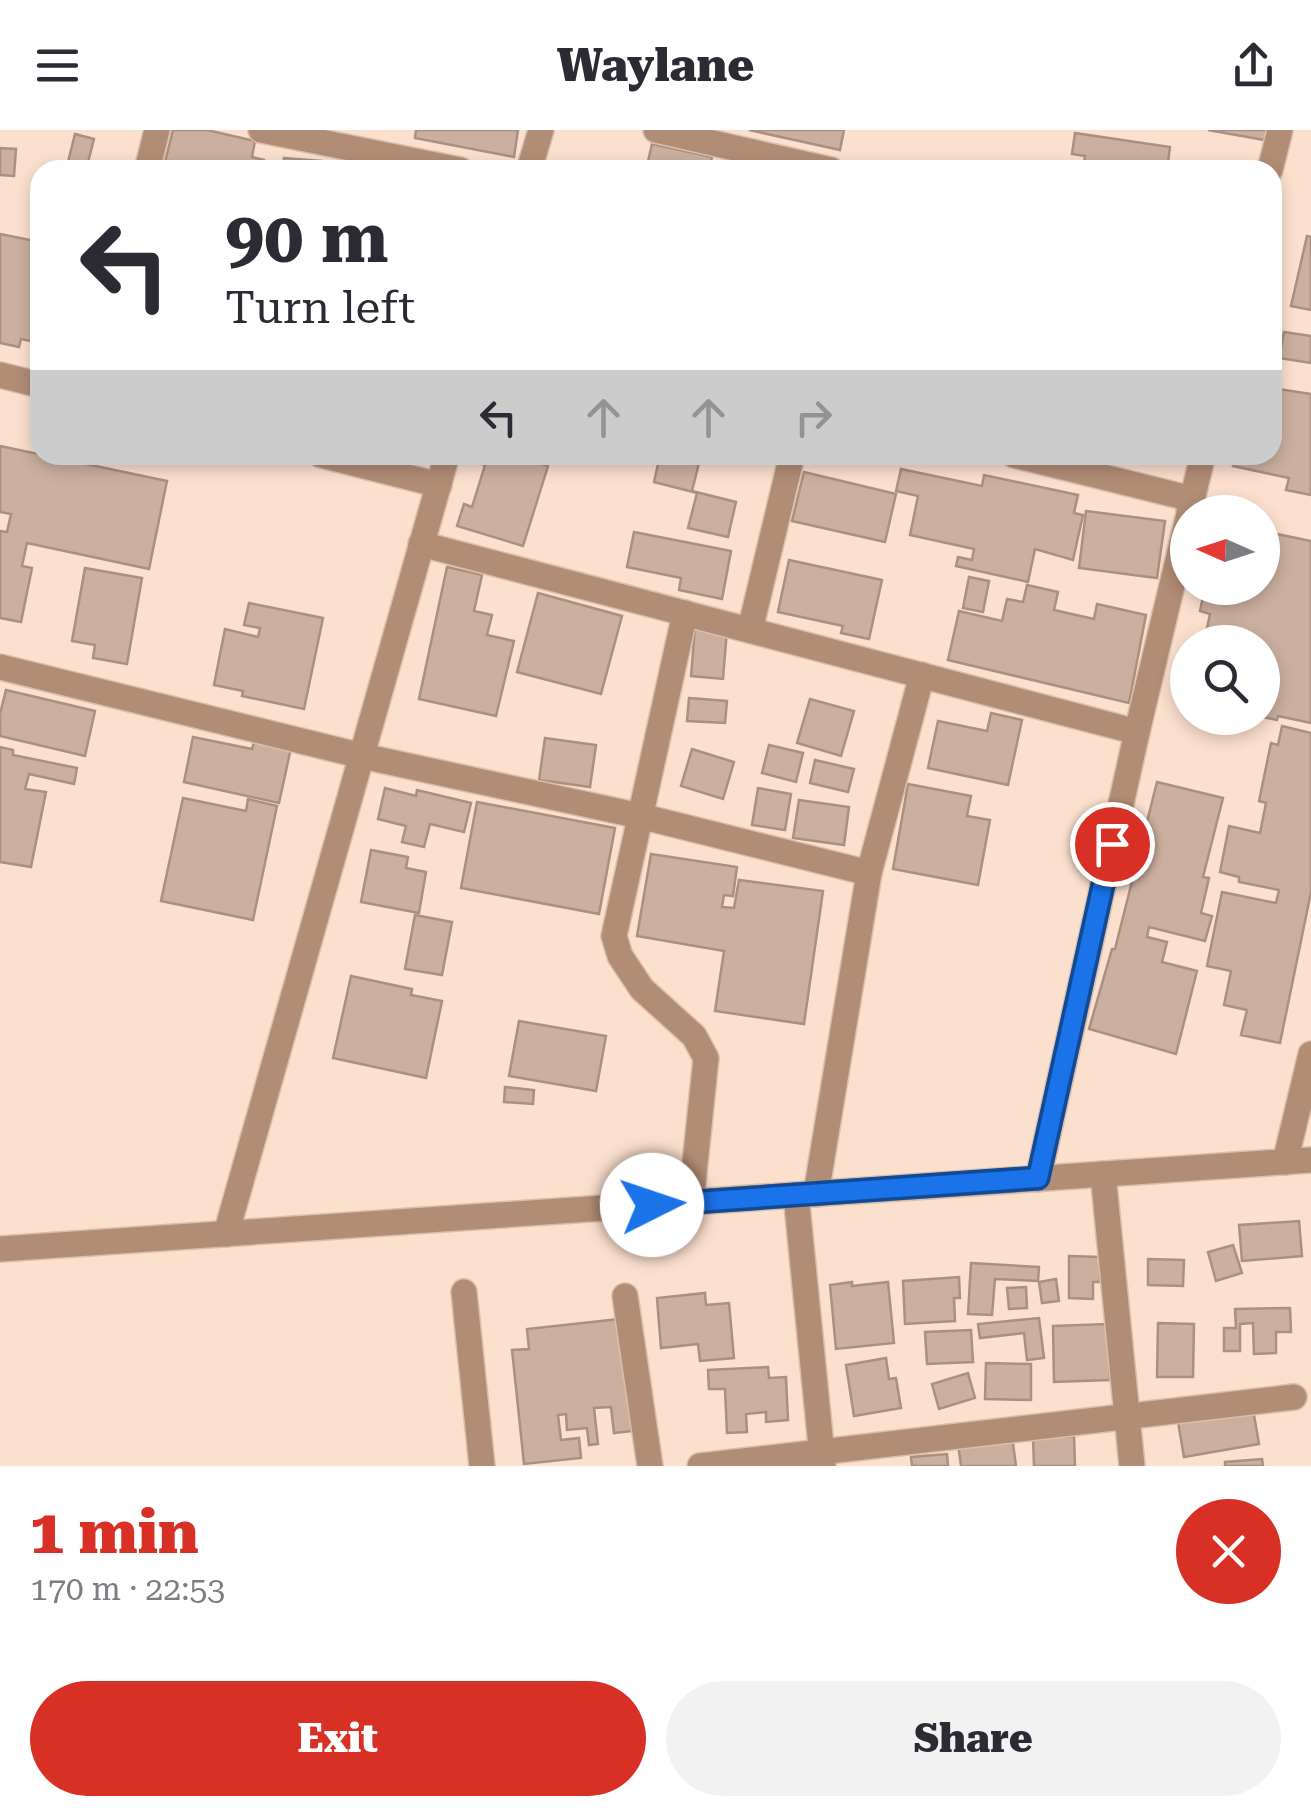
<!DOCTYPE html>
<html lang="en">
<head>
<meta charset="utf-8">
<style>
	body { margin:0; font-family:"Roboto Serif",serif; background:#f2f2f3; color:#2b2b33; height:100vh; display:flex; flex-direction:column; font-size:38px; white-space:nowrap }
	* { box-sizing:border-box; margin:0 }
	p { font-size:32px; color:#7c7c81 }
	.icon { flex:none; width:55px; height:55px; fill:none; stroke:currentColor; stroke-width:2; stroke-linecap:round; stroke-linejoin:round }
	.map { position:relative; height:1336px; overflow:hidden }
	.drawer { display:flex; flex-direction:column; background:#fff; flex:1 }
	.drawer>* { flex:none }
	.hud { position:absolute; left:30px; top:30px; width:1252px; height:305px; border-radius:30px; box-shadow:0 5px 15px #0003; background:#fff; color:#2b2b33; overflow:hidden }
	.needle { width:65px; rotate:273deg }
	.controls { position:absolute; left:1170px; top:365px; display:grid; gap:20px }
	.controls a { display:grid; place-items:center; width:110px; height:110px; border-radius:50%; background:#fff; box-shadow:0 5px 15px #0003; font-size:50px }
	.pin { position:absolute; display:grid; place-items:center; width:85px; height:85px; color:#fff; margin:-42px; border:5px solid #fff; border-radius:50%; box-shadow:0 2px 10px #0007 }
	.me { position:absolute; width:110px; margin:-55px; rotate:86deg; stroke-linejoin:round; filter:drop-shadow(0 0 8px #0008) }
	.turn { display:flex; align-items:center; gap:35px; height:210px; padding:0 30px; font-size:45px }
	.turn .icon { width:130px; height:130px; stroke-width:2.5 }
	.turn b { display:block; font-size:70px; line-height:85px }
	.lanes { display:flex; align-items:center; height:95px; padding:0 30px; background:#0003; justify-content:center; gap:50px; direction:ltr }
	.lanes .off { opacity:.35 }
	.round { display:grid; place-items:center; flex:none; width:105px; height:105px; border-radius:52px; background:#f2f2f3 }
	.head { display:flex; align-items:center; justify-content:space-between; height:170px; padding:0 30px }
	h1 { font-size:60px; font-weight:800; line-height:75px; color:#d93025 }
	.action { display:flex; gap:20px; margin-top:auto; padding:20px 30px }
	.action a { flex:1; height:115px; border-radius:60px; background:#d93025; color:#fff; font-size:40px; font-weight:800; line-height:115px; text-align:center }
	.action a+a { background:#f2f2f3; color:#2b2b33 }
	header { display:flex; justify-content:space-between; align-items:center; height:130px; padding:0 30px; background:#fff; font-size:45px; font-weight:800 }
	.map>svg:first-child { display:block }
	.building { fill:#cbb09f; stroke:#aa9080; stroke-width:2.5 }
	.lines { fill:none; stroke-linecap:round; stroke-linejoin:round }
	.street-casing { stroke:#d8bfaf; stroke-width:28 }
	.street { stroke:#b28d75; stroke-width:25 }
	.route-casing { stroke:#114b97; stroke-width:25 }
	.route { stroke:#1a73e8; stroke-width:18 }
</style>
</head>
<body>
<header><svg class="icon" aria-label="menu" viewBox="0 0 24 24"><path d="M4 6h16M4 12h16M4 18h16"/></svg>Waylane<svg class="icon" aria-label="share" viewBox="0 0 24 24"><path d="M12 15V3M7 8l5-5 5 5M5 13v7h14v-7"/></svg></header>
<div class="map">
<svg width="1311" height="1336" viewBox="0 0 1311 1336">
	<rect width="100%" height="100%" fill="#fce0ce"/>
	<g class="building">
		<polygon points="173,0 207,0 255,11 252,27 264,30 262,40 163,40"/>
		<polygon points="416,0 518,0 514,27 415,8"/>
		<polygon points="749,0 844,0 840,20"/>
		<polygon points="1208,0 1272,0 1270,11"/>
		<polygon points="1075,3 1170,17 1167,40 1083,40 1085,26 1072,24"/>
		<polygon points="75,4 94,9 86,40 66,40"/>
		<polygon points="652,14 712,27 709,40 646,40"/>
		<polygon points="0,18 16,19 14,46 0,45"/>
		<polygon points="284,28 321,31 320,40 283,40"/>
		<polygon points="0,104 40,112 40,213 21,209 19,217 0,213"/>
		<polygon points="1307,106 1311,107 1311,180 1291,176"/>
		<polygon points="1284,202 1311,206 1311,233 1279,228"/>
		<polygon points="1272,258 1311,264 1311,365 1286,360 1289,348 1233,336 1236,325 1272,325"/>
		<polygon points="0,316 167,351 149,439 27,413 22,436 32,438 21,492 0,488 0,401 7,402 11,384 0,382"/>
		<polygon points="473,325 512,325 548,336 523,416 457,396 464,374 472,377 485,335 471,331"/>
		<polygon points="660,325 701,325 692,361 736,372 728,407 688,398 697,363 654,352"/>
		<polygon points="901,339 982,356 984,345 1078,365 1074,383 1083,385 1073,430 1035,419 1028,452 956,436 958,427 972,430 974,419 910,405 918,366 896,361"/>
		<polygon points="804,342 896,364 885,412 792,391"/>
		<polygon points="1086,381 1165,391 1157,448 1079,438"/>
		<polygon points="1262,401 1311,411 1311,593 1278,586 1277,590 1262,587 1262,512 1204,512 1210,484 1200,481 1205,458 1262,458"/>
		<polygon points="634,402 731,421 722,469 679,460 681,448 627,437"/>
		<polygon points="789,430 882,450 869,509 841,503 843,496 778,482"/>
		<polygon points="447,437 482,445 474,481 492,485 487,505 514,511 496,586 419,569"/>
		<polygon points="85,438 142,448 127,534 93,528 95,515 72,511"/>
		<polygon points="969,447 989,451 983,482 963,478"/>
		<polygon points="1027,455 1058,462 1054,480 1094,489 1097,474 1146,485 1129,573 948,530 959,481 1002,491 1007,469 1023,472"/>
		<polygon points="538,463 622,486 601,564 517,542"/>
		<polygon points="249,473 323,488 304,579 242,566 243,561 214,555 225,499 258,507 260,498 244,495"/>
		<polygon points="695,497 727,500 723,549 691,546"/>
		<polygon points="6,560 95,581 85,626 0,606 0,584"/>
		<polygon points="689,568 727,571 725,593 687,591"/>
		<polygon points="810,569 854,581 841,626 797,613"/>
		<polygon points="991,583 1022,590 1008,655 928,638 938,591 987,601"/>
		<polygon points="1282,596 1311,603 1311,762 1280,913 1241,905 1247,880 1224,875 1231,841 1207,836 1222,762 1276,773 1279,760 1239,752 1239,747 1220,742 1229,696 1260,703 1266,673 1259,671 1271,613 1278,615"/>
		<polygon points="193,607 252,619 255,609 291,618 279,673 184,652"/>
		<polygon points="545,608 596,615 590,657 539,650"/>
		<polygon points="769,615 803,623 796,652 762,643"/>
		<polygon points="0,617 13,620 13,625 77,638 74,654 29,644 25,659 46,662 31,737 0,732"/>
		<polygon points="692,619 734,632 723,669 681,656"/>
		<polygon points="815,630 854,639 848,662 810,653"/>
		<polygon points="1157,652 1223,668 1203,747 1209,748 1201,783 1212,786 1205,811 1149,797 1147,807 1167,812 1162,832 1197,841 1176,924 1089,899 1112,819 1115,819"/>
		<polygon points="908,654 971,666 967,686 990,690 978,755 893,739"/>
		<polygon points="385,658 416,666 417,660 471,673 464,702 430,694 424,717 402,712 406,696 378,689"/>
		<polygon points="758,658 791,664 785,700 752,695"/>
		<polygon points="183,668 246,681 248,669 277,676 253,790 161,771"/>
		<polygon points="799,670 849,677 844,715 793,708"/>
		<polygon points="477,672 615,698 599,784 461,758"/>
		<polygon points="371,720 408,727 406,738 426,742 419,783 361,772"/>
		<polygon points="651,724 737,737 733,766 724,765 722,777 734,778 739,750 823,761 804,894 715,881 724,821 637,806"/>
		<polygon points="415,785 452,792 442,845 405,839"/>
		<polygon points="351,846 412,859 411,865 442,871 426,948 333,928"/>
		<polygon points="519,891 606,906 596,961 509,946"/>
		<polygon points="505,957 534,960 533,974 504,972"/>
		<polygon points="1299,1091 1302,1126 1242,1131 1239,1095"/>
		<polygon points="1233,1115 1242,1143 1216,1151 1208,1122"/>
		<polygon points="1069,1126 1100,1127 1100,1152 1093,1152 1093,1169 1069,1168"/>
		<polygon points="1148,1129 1184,1130 1183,1156 1148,1155"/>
		<polygon points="971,1133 1039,1137 1038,1151 995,1149 992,1185 968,1184"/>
		<polygon points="959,1147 960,1168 954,1168 955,1191 905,1194 903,1151"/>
		<polygon points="1056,1149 1059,1171 1042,1173 1039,1152"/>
		<polygon points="852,1152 852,1156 888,1152 894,1213 836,1219 830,1155"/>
		<polygon points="1026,1157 1027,1178 1009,1179 1007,1158"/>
		<polygon points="705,1163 706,1175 729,1173 734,1228 700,1231 698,1214 661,1218 657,1168"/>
		<polygon points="1290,1178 1291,1202 1276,1202 1276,1223 1254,1224 1253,1193 1240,1194 1240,1221 1224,1221 1224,1198 1236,1198 1235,1179"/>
		<polygon points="638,1187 650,1299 614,1303 611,1277 594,1278 598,1314 589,1315 587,1298 567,1300 566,1284 558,1285 561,1310 579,1308 581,1328 524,1334 512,1220 529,1219 527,1199"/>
		<polygon points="1039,1188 1044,1228 1027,1230 1024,1203 980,1208 978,1194"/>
		<polygon points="1158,1193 1194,1194 1193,1247 1157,1247"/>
		<polygon points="1108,1194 1110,1250 1054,1252 1053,1196"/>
		<polygon points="971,1200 973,1232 927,1234 925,1202"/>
		<polygon points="886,1228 889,1249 896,1248 901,1278 854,1286 846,1235"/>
		<polygon points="986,1233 1031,1234 1031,1270 985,1269"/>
		<polygon points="768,1237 769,1248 786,1247 788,1290 766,1292 766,1282 746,1284 747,1302 727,1303 725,1259 709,1259 708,1240"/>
		<polygon points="968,1243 975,1268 939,1279 932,1254"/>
		<polygon points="1253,1279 1259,1314 1184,1327 1178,1292"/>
		<polygon points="1011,1299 1016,1336 961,1336 957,1306"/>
		<polygon points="1074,1306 1075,1336 1034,1336 1033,1308"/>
		<polygon points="947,1324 948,1336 912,1336 911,1327"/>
		<polygon points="1262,1329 1263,1336 1225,1336 1225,1332"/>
	</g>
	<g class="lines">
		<defs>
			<g id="street">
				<polyline points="261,0 460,40"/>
				<polyline points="656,0 831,40"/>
				<polyline points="147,40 157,0"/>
				<polyline points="529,40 541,0"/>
				<polyline points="1270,40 1280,0"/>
				<polyline points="0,245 40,255"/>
				<polyline points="321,325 439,355"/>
				<polyline points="1014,325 1192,369"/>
				<polyline points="1189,382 1203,325"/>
				<polyline points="421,414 1137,602"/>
				<polyline points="685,483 614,806 620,826 642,859 694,906 706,928 691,1072"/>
				<polyline points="750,500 792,325"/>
				<polyline points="0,537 362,626 640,686 869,743"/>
				<polyline points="1285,1032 1311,924"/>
				<polyline points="1103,1044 1132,1336"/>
				<polyline points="1038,1049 1137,602 1188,388"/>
				<polyline points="816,1064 869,743 922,545"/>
				<polyline points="796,1065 823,1336"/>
				<polyline points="226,1104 447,325"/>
				<polyline points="0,1119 1311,1030"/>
				<polyline points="464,1162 482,1336"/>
				<polyline points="625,1166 650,1336"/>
				<polyline points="700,1336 1294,1267"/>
			</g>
		</defs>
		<use href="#street" class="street-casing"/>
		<use href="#street" class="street"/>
	</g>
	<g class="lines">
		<defs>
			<polyline id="route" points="652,1075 1038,1048 1112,714"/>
		</defs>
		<use href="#route" class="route-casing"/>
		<use href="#route" class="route"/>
	</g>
</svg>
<div class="controls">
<a><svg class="needle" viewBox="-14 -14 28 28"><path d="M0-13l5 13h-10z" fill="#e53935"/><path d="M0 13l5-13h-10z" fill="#7c7c81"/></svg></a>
<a><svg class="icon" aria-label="search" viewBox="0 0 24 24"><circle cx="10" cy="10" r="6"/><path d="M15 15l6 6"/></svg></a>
</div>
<div class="pin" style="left:1112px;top:714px;background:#d93025"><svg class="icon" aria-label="arrive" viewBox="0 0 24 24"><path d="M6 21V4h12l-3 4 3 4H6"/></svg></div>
<svg class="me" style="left:652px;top:1075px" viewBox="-20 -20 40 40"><circle r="19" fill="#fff"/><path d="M0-13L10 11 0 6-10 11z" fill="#1a73e8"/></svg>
<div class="hud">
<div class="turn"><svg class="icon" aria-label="left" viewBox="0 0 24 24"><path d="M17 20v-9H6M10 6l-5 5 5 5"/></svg><div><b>90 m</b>Turn left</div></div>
<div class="lanes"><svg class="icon" aria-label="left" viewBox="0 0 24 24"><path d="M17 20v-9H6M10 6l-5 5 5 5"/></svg><svg class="icon off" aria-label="ahead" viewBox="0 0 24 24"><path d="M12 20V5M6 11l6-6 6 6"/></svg><svg class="icon off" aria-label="ahead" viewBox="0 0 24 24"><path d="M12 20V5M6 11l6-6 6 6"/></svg><svg class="icon off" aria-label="right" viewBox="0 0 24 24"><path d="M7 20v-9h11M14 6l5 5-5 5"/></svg></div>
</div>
</div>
<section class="drawer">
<div class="head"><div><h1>1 min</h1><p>170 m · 22:53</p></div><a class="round" style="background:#d93025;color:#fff"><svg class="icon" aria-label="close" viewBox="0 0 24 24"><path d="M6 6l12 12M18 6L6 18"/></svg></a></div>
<div class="action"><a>Exit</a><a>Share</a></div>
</section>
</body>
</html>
